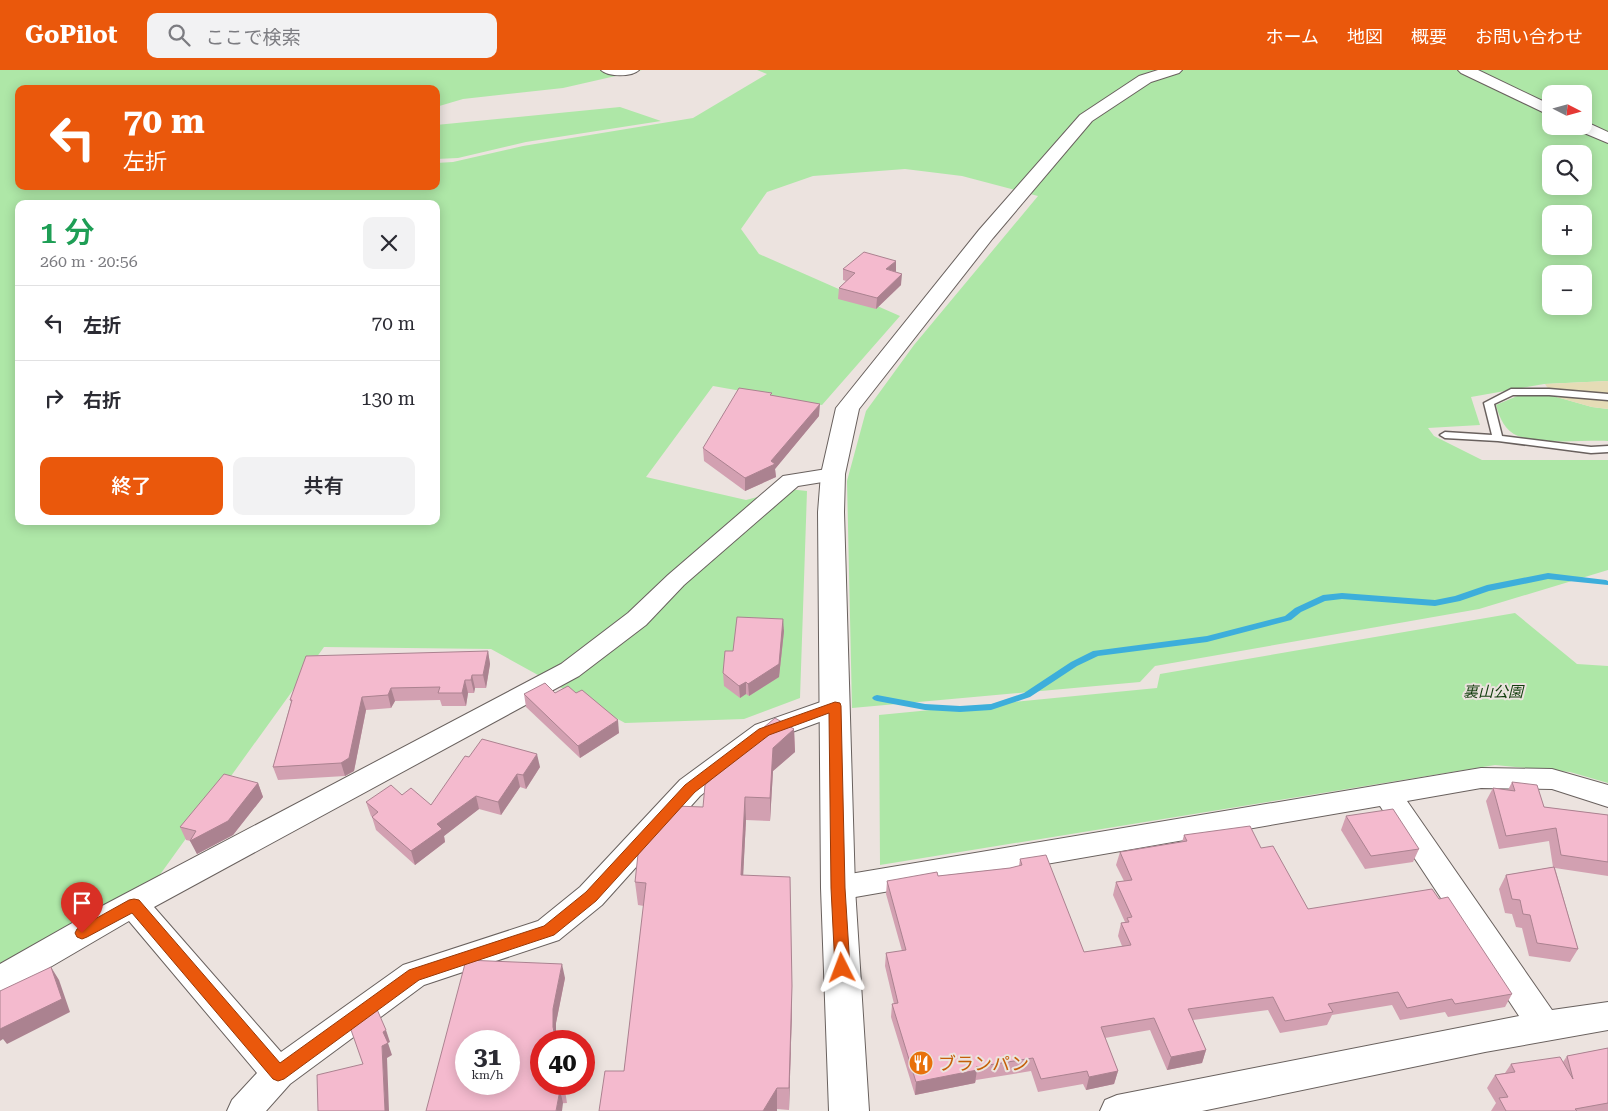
<!DOCTYPE html>
<html lang="ja">
<head>
<meta charset="utf-8">
<style>
	body { margin:0; font-family:"Roboto Serif","Noto Sans JP",serif; background:#f2f2f3; color:#2b2b33; height:100vh; display:flex; flex-direction:column; font-size:19px; white-space:nowrap }
	* { box-sizing:border-box; margin:0 }
	p { font-size:16px; color:#7c7c81 }
	.icon { flex:none; width:28px; height:28px; fill:none; stroke:currentColor; stroke-width:2; stroke-linecap:round; stroke-linejoin:round }
	.map { position:relative; flex:1; overflow:hidden }
	.details { position:absolute; left:15px; top:130px; width:425px; height:325px; display:flex; flex-direction:column; background:#fff; border-radius:10px; box-shadow:0 2px 12px #0003 }
	.details>* { flex:none }
	.top-card { position:absolute; left:15px; top:15px; width:425px; height:105px; border-radius:10px; box-shadow:0 2px 12px #0003; background:#ea580c; color:#fff; overflow:hidden }
	.needle { width:32px; rotate:96deg }
	.tools { position:absolute; left:1542px; top:15px; display:grid; gap:10px }
	.tools a { display:grid; place-items:center; width:50px; height:50px; border-radius:10px; background:#fff; box-shadow:0 2px 12px #0003; font-size:25px }
	.speed { position:absolute; left:455px; top:960px; display:flex; gap:10px; font-size:25px; font-weight:700; text-align:center }
	.speed>* { display:grid; place-content:center; width:65px; height:65px; border-radius:50%; background:#fff; box-shadow:0 2px 12px #0003; line-height:1 }
	.speed small { font-size:12px; font-weight:400 }
	.speed .limit { border:8px solid #d22; background:#fff; color:#111 }
	.pin { position:absolute; display:grid; place-items:center; width:42px; height:42px; color:#fff; margin:-51px -21px; border-radius:50% 50% 50% 0; rotate:-45deg; box-shadow:0 0 5px #0007 }
	.pin .icon { rotate:45deg }
	.me { position:absolute; width:55px; margin:-28px; rotate:357deg; stroke-linejoin:round; filter:drop-shadow(0 0 4px #0008) }
	.turn { display:flex; align-items:center; gap:18px; height:105px; padding:0 25px; font-size:22px }
	.turn .icon { width:65px; height:65px; stroke-width:2.5 }
	.turn b { display:block; font-size:35px; line-height:42px }
	.round { display:grid; place-items:center; flex:none; width:52px; height:52px; border-radius:10px; background:#f2f2f3 }
	.head { display:flex; align-items:center; justify-content:space-between; height:85px; padding:0 25px }
	h1 { font-size:30px; font-weight:600; line-height:38px; color:#1e9e55 }
	.primary-button { display:flex; gap:10px; margin-top:auto; padding:10px 25px }
	.primary-button a { flex:1; height:58px; border-radius:10px; background:#ea580c; color:#fff; font-size:20px; font-weight:600; line-height:58px; text-align:center }
	.primary-button a+a { background:#f2f2f3; color:#2b2b33 }
	ul { padding:0; list-style:none }
	li { display:flex; align-items:center; gap:15px; height:75px; padding:0 25px; border-top:1px solid #e1e1e2 }
	li div { flex:1 }
	li b { display:block; font-size:19px }
	li em { font-style:normal }
	header { display:flex; align-items:center; gap:30px; box-sizing:border-box; height:70px; padding:0 25px; background:#ea580c; color:#fff }
	header strong { font-size:24px }
	nav { display:flex; gap:28px; margin-inline-start:auto; font-size:18px }
	.search { width:350px; height:45px; background:#f2f2f3; display:flex; align-items:center; gap:12px; box-sizing:border-box; padding:0 18px; border-radius:10px; color:#7c7c81; font-size:19px }
	.map>svg:first-child { display:block }
	.green { fill:#aee7a7; fill-rule:evenodd }
	.sand { fill:#e5dcb6 }
	.lines { fill:none; stroke-linecap:round; stroke-linejoin:round }
	.stream { fill:#3daedb; fill-rule:evenodd }
	.service-casing { stroke:#69615e; stroke-width:3 }
	.minor-casing { stroke:#69615e; stroke-width:2 }
	.tertiary-casing { stroke:#69615e; stroke-width:2 }
	.service { fill:#fff; fill-rule:evenodd }
	.minor { fill:#fff; fill-rule:evenodd }
	.tertiary { fill:#fff; fill-rule:evenodd }
	.wall { fill:#d2a0b1 }
	.shaded-wall { fill:#ab8290 }
	.building { fill:#f4bace; stroke:#ab8290; fill-rule:evenodd }
	.route { fill:#ea580c; stroke:#983908 }
	.labels { text-anchor:middle; dominant-baseline:central; stroke-width:4; stroke-linejoin:round; paint-order:stroke }
	.park-label { font-size:15px; font-style:italic; fill:#113c0c; stroke:#ece3df }
	.near-food-label { font-size:18px; fill:#c56008; stroke:#ece3df; text-anchor:start }
</style>
</head>
<body>
<header>
<strong>GoPilot</strong>
<div class="search"><svg class="icon" aria-label="search" viewBox="0 0 24 24"><circle cx="10" cy="10" r="6"/><path d="M15 15l6 6"/></svg>ここで検索</div>
<nav><a>ホーム</a><a>地図</a><a>概要</a><a>お問い合わせ</a></nav>
</header>
<div class="map">
<svg width="1608" height="1041" viewBox="0 0 1608 1041">
	<rect width="100%" height="100%" fill="#ece3df"/>
	<g class="green">
		<path d="M 0,0 L 642,0 L 563,18 L 463,29 L 436,37 L 436,19 L 19,19 L 19,116 L 436,116 L 436,93 L 453,92 L 523,76 L 693,48 L 767,4 L 757,0 L 1608,0 L 1608,311 L 1544,314 L 1471,327 L 1480,355 L 1428,358 L 1434,366 L 1482,390 L 1608,390 L 1608,500 L 1479,539 L 1155,596 L 1140,612 L 852,638 L 847,411 L 866,341 L 914,275 L 1038,126 L 962,106 L 905,99 L 813,106 L 767,122 L 741,159 L 759,184 L 900,246 L 822,335 L 713,316 L 646,407 L 746,430 L 788,419 L 807,421 L 800,628 L 744,649 L 625,653 L 491,579 L 324,577 L 128,849 L 0,910 ZM 1551,24 L 1584,24 L 1584,56 L 1551,56 ZM 1551,84 L 1584,84 L 1584,116 L 1551,116 ZM 19,134 L 436,134 L 436,451 L 19,451 ZM 1551,144 L 1584,144 L 1584,176 L 1551,176 ZM 1551,204 L 1584,204 L 1584,236 L 1551,236 Z"/>
		<polygon points="620,37 661,51 526,72 458,88 436,89 436,55"/>
		<path d="M 1522,324 L 1553,326 L 1592,337 L 1608,339 L 1608,371 C 1581,370 1543,375 1518,366 C 1505,361 1499,347 1496,335 Z"/>
		<polygon points="1515,543 1577,594 1608,596 1608,713 1570,702 1495,695 880,795 879,645 1157,618 1160,604"/>
	</g>
	<polygon class="sand" points="1608,311 1608,339 1592,337 1553,326 1545,314"/>
	<g class="lines">
		<polygon class="stream" points="1548,503 1606,510 1608,511 1608,515 1548,509 1489,521 1460,531 1435,536 1342,529 1325,531 1301,542 1291,550 1207,572 1098,586 1077,596 1030,627 991,640 960,642 925,640 877,631 874,630 872,628 874,626 877,625 925,634 960,636 991,634 1024,623 1071,592 1093,581 1207,566 1285,546 1295,538 1323,525 1342,523 1435,530 1455,526 1487,515"/>
		<defs>
			<polygon id="service" points="1511,319 1549,319 1608,324 1608,330 1549,325 1513,325 1494,334 1502,366 1591,377 1608,376 1608,382 1591,383 1498,371 1445,368 1440,365 1445,362 1492,365 1484,333"/>
			<g id="minor">
				<path d="M 601,0 L 639,0 C 632,7 608,7 601,0 Z"/>
				<polygon points="833,398 841,399 844,404 841,409 798,416 684,515 646,555 579,606 154,837 281,982 403,895 538,851 580,817 680,710 755,655 835,627 844,629 848,636 844,643 773,669 700,726 602,835 559,870 424,915 290,1014 266,1041 227,1041 232,1030 257,1003 129,851 11,920 0,924 0,894 104,835 561,594 628,543 668,505 783,406"/>
				<polygon points="1481,698 1552,699 1608,715 1608,737 1552,719 1481,718 1407,731 1552,940 1608,932 1608,960 1485,982 1202,1041 1100,1041 1105,1030 1117,1025 1519,946 1380,736 838,830 827,827 823,818 827,809 838,806"/>
			</g>
			<g id="tertiary">
				<polygon points="1158,0 1182,0 1179,3 1151,12 1092,51 993,168 859,339 845,404 844,442 855,818 869,1041 829,1041 821,818 818,442 821,404 836,338 840,333 979,160 1080,45 1139,6"/>
				<polygon points="1458,0 1478,0 1551,35 1551,46 1461,3"/>
				<polygon points="1584,51 1608,62 1608,73 1577,60 1575,56 1584,56"/>
			</g>
		</defs>
		<use href="#service" class="service-casing"/>
		<use href="#minor" class="minor-casing"/>
		<use href="#tertiary" class="tertiary-casing"/>
		<use href="#service" class="service"/>
		<use href="#minor" class="minor"/>
		<use href="#tertiary" class="tertiary"/>
	</g>
	<g class="wall">
		<polygon points="843,199 896,202 901,215 876,239 838,229 839,218 846,211 843,210"/>
		<polygon points="772,325 819,346 775,399 776,407 745,421 704,391 703,378"/>
		<polygon points="784,561 779,607 749,626 746,624 740,628 724,616 723,603 733,581"/>
		<polygon points="488,581 490,594 486,618 475,618 474,623 468,623 466,636 442,636 440,630 395,631 391,638 366,640 354,701 345,706 278,710 273,697 291,632 290,630"/>
		<polygon points="555,623 619,663 580,688 526,637 524,624"/>
		<polygon points="794,659 795,682 773,701 770,751 746,750 743,805 792,939 789,1040 777,1039 624,1001 644,836 638,835 635,812 703,737"/>
		<polygon points="469,687 540,697 526,719 520,717 501,745 479,739 444,766 445,772 415,795 376,760 372,747 371,746 366,732 402,725 431,735"/>
		<polygon points="1512,712 1544,737 1608,745 1608,806 1555,798 1578,879 1570,892 1529,886 1522,858 1516,857 1512,844 1505,843 1499,819 1506,805 1553,797 1549,771 1499,779 1486,731 1493,718 1508,720"/>
		<polygon points="258,713 263,727 233,765 197,784 191,771 186,770 180,757"/>
		<polygon points="1346,746 1419,779 1413,792 1365,799 1341,760"/>
		<polygon points="1184,765 1261,778 1308,839 1512,924 1505,937 1448,947 1445,942 1400,950 1392,935 1332,945 1327,955 1280,963 1268,940 1193,950 1206,980 1202,993 1167,1000 1150,960 1105,968 1118,1001 1114,1014 1086,1020 1083,1014 1038,1022 1031,1001 976,1010 975,1013 915,1025 891,947 892,934 894,934 885,896 886,883 902,881 886,824 887,811 938,806 1010,798 1019,796 1020,789 1084,882 1122,876 1118,866 1121,853 1125,852 1113,825 1116,812 1124,811 1116,795 1120,782 1182,772"/>
		<polygon points="565,908 556,953 556,971 541,971 541,1014 564,1014 567,1033 426,1041"/>
		<polygon points="1608,978 1608,1041 1491,1041 1496,1033 1487,1018 1495,1005 1505,1003 1511,994 1563,992 1567,986"/>
	</g>
	<g class="shaded-wall">
		<polygon points="896,191 896,202 886,199"/>
		<polygon points="902,204 901,215 876,239 877,228"/>
		<polygon points="820,334 819,346 775,399 776,407 745,421 745,408 771,391"/>
		<polygon points="783,549 784,561 779,607 749,626 748,614"/>
		<polygon points="488,581 490,594 486,618 483,605"/>
		<polygon points="472,605 475,618 474,623 471,610"/>
		<polygon points="465,610 468,623 466,636 462,623"/>
		<polygon points="746,612 746,624 740,628 739,616"/>
		<polygon points="391,618 395,631 391,638 388,625"/>
		<polygon points="362,627 366,640 354,701 345,706 341,693"/>
		<polygon points="618,650 619,663 580,688 578,676"/>
		<polygon points="794,659 795,682 773,701 770,751 770,728 773,678"/>
		<polygon points="537,684 540,697 526,719 523,705"/>
		<polygon points="517,704 520,717 501,745 498,732"/>
		<polygon points="258,713 263,727 233,765 197,784 190,771"/>
		<polygon points="476,726 479,739 444,766 445,772 415,795 411,781 437,754"/>
		<polygon points="745,727 746,750 742,828 741,805"/>
		<polygon points="562,894 565,908 556,953 556,971 553,957 553,939"/>
		<polygon points="51,897 59,910 70,942 7,974 3,969 0,971 0,959"/>
		<polygon points="792,916 792,939 789,1040 789,1018"/>
		<polygon points="386,960 390,972 388,973 392,985 387,988 389,1041 385,1041 382,976 383,962"/>
		<polygon points="1206,980 1202,993 1167,1000 1171,987"/>
		<polygon points="977,1000 975,1013 915,1025 916,1012"/>
		<polygon points="1118,1001 1114,1014 1086,1020 1089,1007"/>
		<polygon points="777,1018 777,1041 763,1041"/>
		<polygon points="560,1020 563,1033 562,1041 556,1041"/>
	</g>
	<g class="building">
		<polygon points="864,182 896,191 886,199 902,204 877,228 839,218 855,203 843,199"/>
		<polygon points="739,318 772,323 770,325 820,334 771,391 775,394 745,408 703,378"/>
		<polygon points="737,547 783,549 779,594 748,614 746,612 739,616 723,603 725,581 733,581"/>
		<polygon points="488,581 483,605 472,605 471,610 465,610 462,623 438,623 440,617 391,618 388,625 362,627 349,688 341,693 273,697 292,630 290,630 306,586"/>
		<polygon points="545,613 555,623 568,616 576,623 582,620 618,650 578,676 524,624"/>
		<polygon points="775,648 794,659 773,678 770,728 745,727 741,805 790,807 792,916 789,1018 777,1018 763,1041 599,1041 605,1001 624,1001 646,813 635,812 639,775 675,736 703,737 705,715 719,702 720,694"/>
		<polygon points="482,669 537,684 523,705 517,704 498,732 476,726 437,754 442,759 411,781 372,747 378,742 366,732 391,715 402,725 411,718 431,735 465,686 469,687"/>
		<polygon points="224,704 258,713 228,751 190,771 196,761 180,757"/>
		<polygon points="1512,712 1537,715 1544,737 1608,745 1608,792 1561,785 1556,758 1506,766 1493,718 1515,721"/>
		<polygon points="1393,739 1419,779 1371,786 1346,746"/>
		<polygon points="1250,756 1261,778 1273,776 1308,839 1432,819 1439,829 1448,827 1512,924 1455,934 1452,929 1407,938 1398,922 1328,934 1333,942 1285,951 1273,927 1188,939 1206,980 1171,987 1154,948 1101,957 1118,1001 1089,1007 1087,1001 1041,1009 1033,988 976,997 977,1000 916,1012 892,934 898,933 886,883 906,880 887,811 937,802 938,806 1010,798 1022,795 1020,789 1046,785 1084,882 1131,875 1121,853 1129,852 1127,848 1132,847 1116,812 1132,810 1120,782 1187,771 1184,765"/>
		<polygon points="1554,797 1578,879 1537,873 1530,845 1523,844 1520,830 1512,829 1506,805"/>
		<path d="M 466,890 L 562,894 L 553,939 L 553,957 L 556,971 L 541,971 L 541,1014 L 563,1014 L 564,1020 L 560,1020 L 556,1041 L 426,1041 ZM 466,971 L 509,971 L 509,1014 L 466,1014 Z"/>
		<polygon points="51,897 62,929 0,959 0,921"/>
		<polygon points="376,937 386,960 383,962 388,973 382,976 385,1041 318,1041 317,1005 363,994 350,957"/>
		<polygon points="1608,978 1608,1033 1575,1039 1577,1041 1506,1041 1499,1028 1508,1027 1495,1005 1515,1002 1511,994 1560,987 1573,1009 1567,986"/>
	</g>
	<polygon class="route" points="835,632 840,633 841,636 845,818 850,898 848,902 842,904 837,902 835,898 831,818 829,643 769,665 695,722 596,831 554,865 419,910 284,1009 278,1011 273,1009 132,843 87,867 82,869 77,867 75,863 77,859 129,830 134,829 139,830 280,993 409,900 544,856 586,822 685,715 759,659"/>
	<defs>
		<symbol id="restaurant-disc" viewBox="-11 -11 22 22"><circle r="9.5" fill="#e8710a" stroke="#ece3df"/><path d="M-5-6h1v4h1v-4h1v4h1v-4h1v5L-1.5 .5V6h-2V.5L-5-1ZM5-6V6H3V1.5H1.5Q1.5-4 5-6Z" fill="#fff"/></symbol>
	</defs>
	<g fill-rule="evenodd">
		<use href="#restaurant-disc" x="907" y="979" width="28" height="28"/>
	</g>
	<g class="labels">
		<g class="park-label">
			<text x="1493" y="622">裏山公園</text>
		</g>
		<g class="near-food-label">
			<text x="938" y="993">ブランパン</text>
		</g>
	</g>
</svg>
<div class="tools">
<a><svg class="needle" viewBox="-14 -14 28 28"><path d="M0-13l5 13h-10z" fill="#e53935"/><path d="M0 13l5-13h-10z" fill="#7c7c81"/></svg></a>
<a><svg class="icon" aria-label="search" viewBox="0 0 24 24"><circle cx="10" cy="10" r="6"/><path d="M15 15l6 6"/></svg></a>
<a>+</a>
<a>−</a>
</div>
<div class="speed"><div>31<small>km/h</small></div><div class="limit">40</div></div>
<div class="pin" style="left:82px;top:863px;background:#d93025"><svg class="icon" aria-label="arrive" viewBox="0 0 24 24"><path d="M6 21V4h12l-3 4 3 4H6"/></svg></div>
<svg class="me" style="left:842px;top:898px" viewBox="-20 -20 40 40"><path d="M0-17L14 15 0 8-14 15z" fill="#ea580c" stroke="#fff" stroke-width="4"/></svg>
<div class="top-card">
<div class="turn"><svg class="icon" aria-label="left" viewBox="0 0 24 24"><path d="M17 20v-9H6M10 6l-5 5 5 5"/></svg><div><b>70 m</b>左折</div></div>
</div>
<section class="details">
<div class="head"><div><h1>1 分</h1><p>260 m · 20:56</p></div><a class="round"><svg class="icon" aria-label="close" viewBox="0 0 24 24"><path d="M6 6l12 12M18 6L6 18"/></svg></a></div>
<ul>
<li><svg class="icon" aria-label="left" viewBox="0 0 24 24"><path d="M17 20v-9H6M10 6l-5 5 5 5"/></svg><div><b>左折</b></div><em>70 m</em></li>
<li><svg class="icon" aria-label="right" viewBox="0 0 24 24"><path d="M7 20v-9h11M14 6l5 5-5 5"/></svg><div><b>右折</b></div><em>130 m</em></li>
</ul>
<div class="primary-button"><a>終了</a><a>共有</a></div>
</section>
</div>
</body>
</html>
